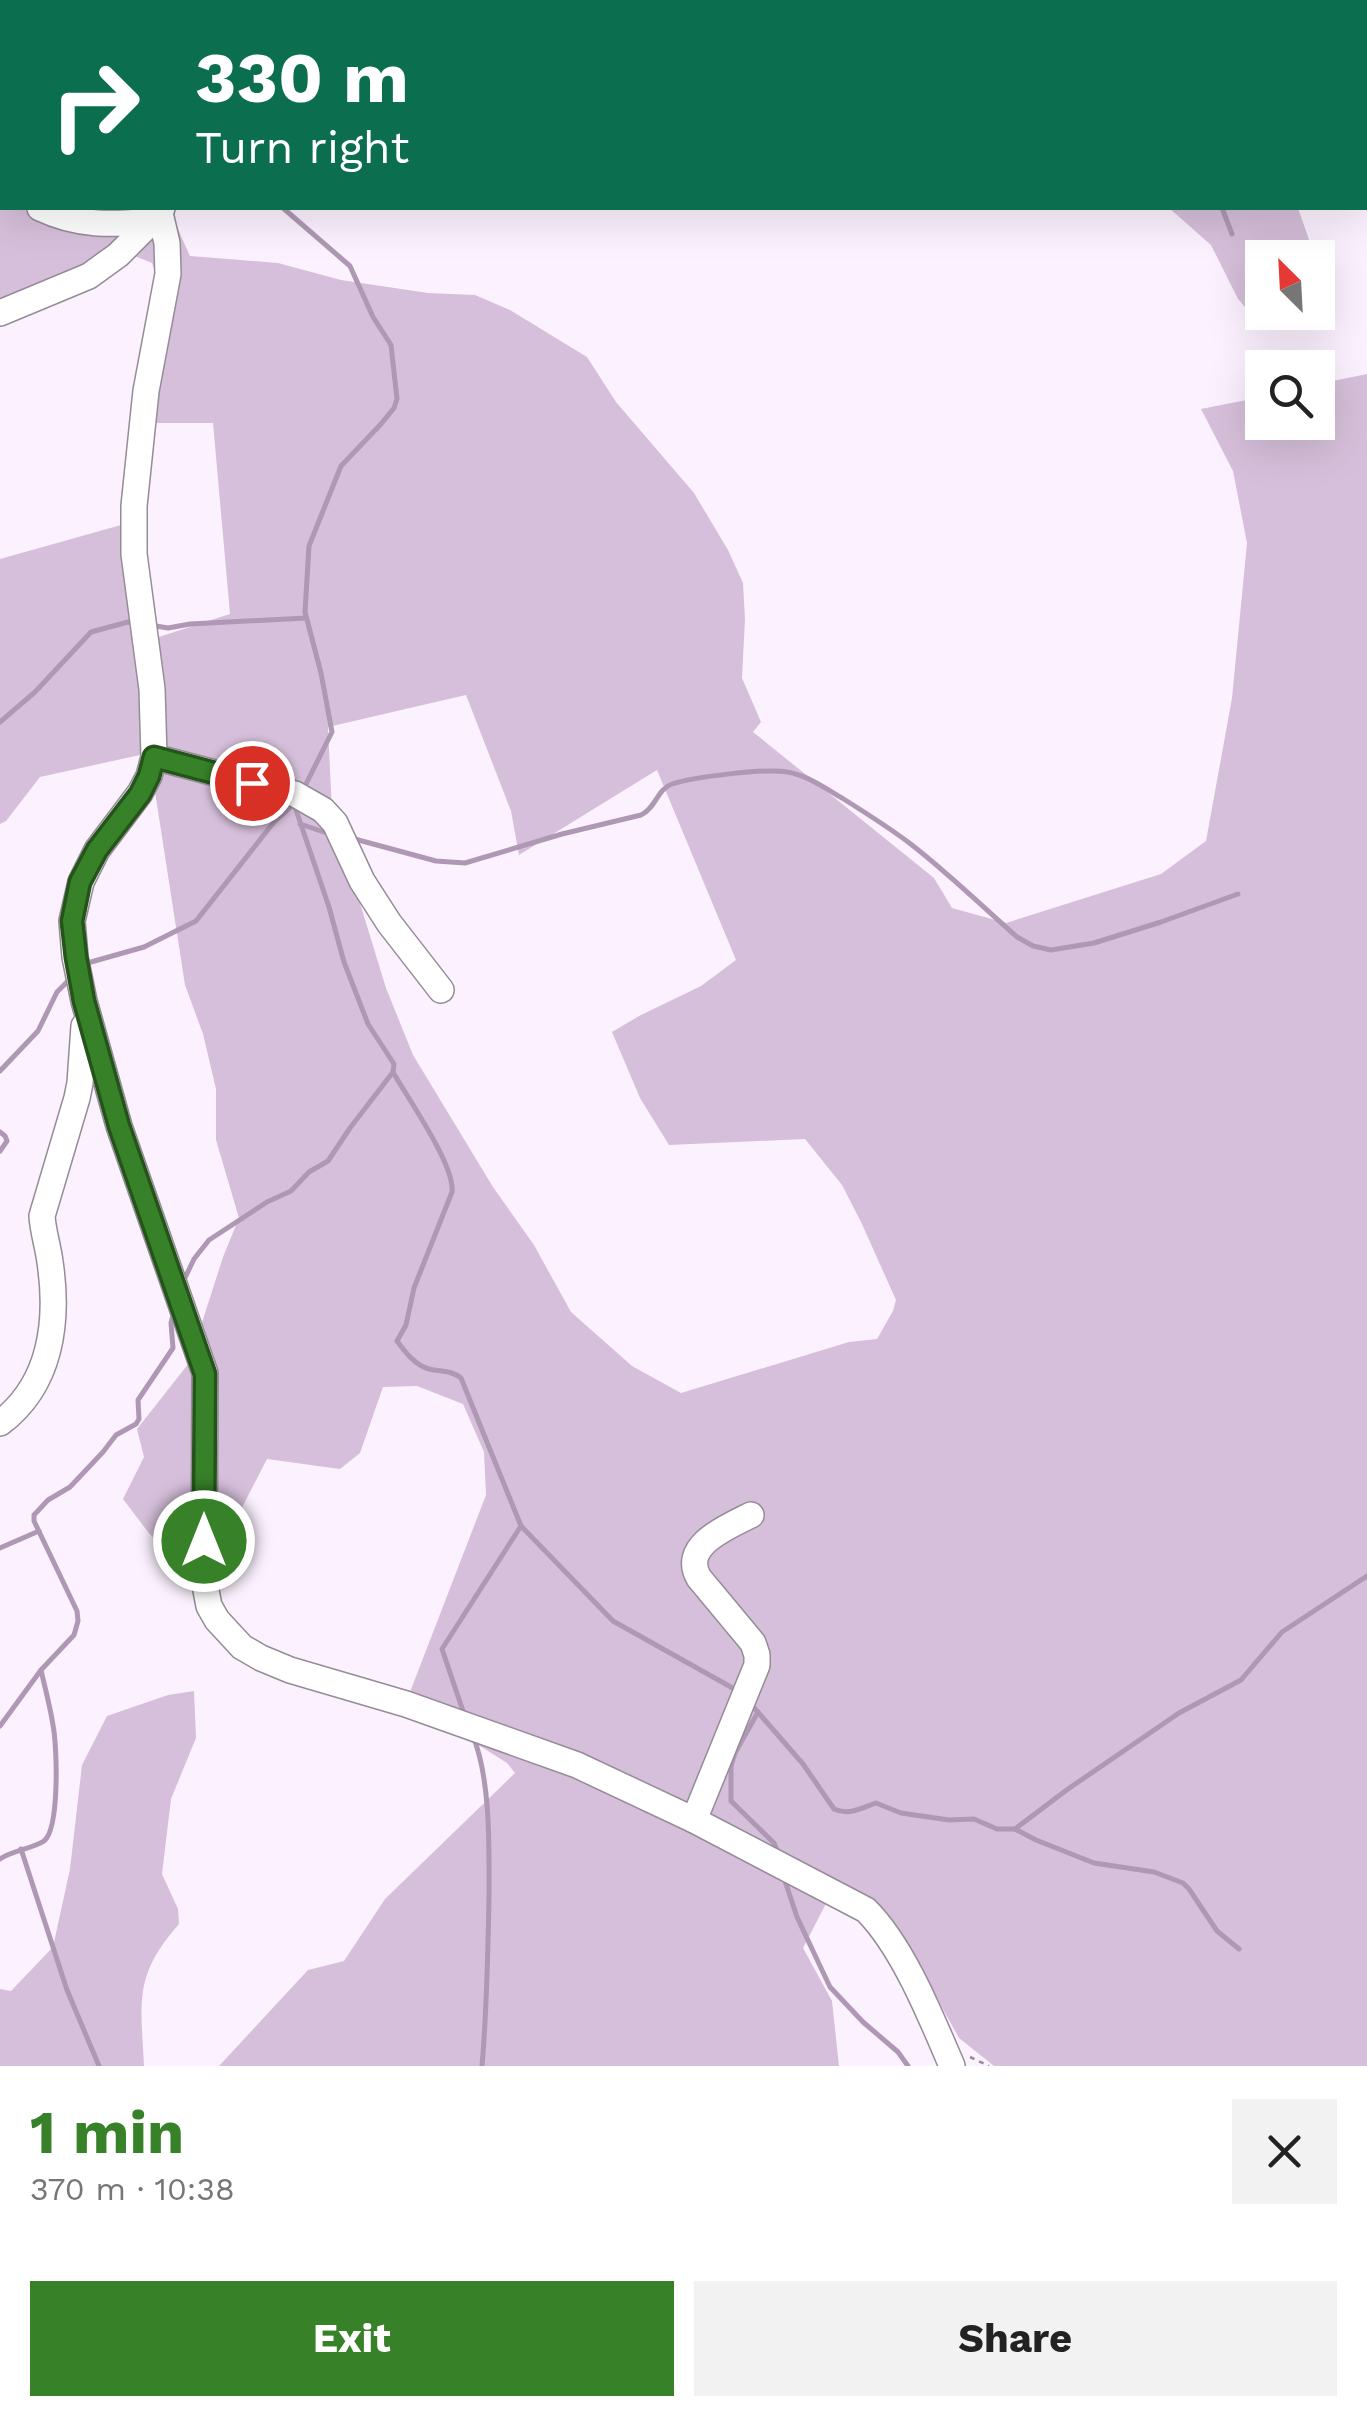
<!DOCTYPE html>
<html lang="en">
<head>
<meta charset="utf-8">
<style>
	body { margin:0; font-family:"Work Sans",sans-serif; background:#f2f2f2; color:#222; height:100vh; display:flex; flex-direction:column; font-size:38px; white-space:nowrap }
	* { box-sizing:border-box; margin:0 }
	p { font-size:32px; color:#767676 }
	.icon { flex:none; width:55px; height:55px; fill:none; stroke:currentColor; stroke-width:2; stroke-linecap:round; stroke-linejoin:round }
	.map { position:relative; height:2066px; overflow:hidden }
	.details { display:flex; flex-direction:column; background:#fff; flex:1 }
	.details>* { flex:none }
	.banner { position:absolute; left:0px; top:0px; width:1368px; height:210px; box-shadow:0 10px 40px #0002; background:#0b6e4f; color:#fff; overflow:hidden }
	.needle { width:65px; rotate:336deg }
	.buttons { position:absolute; left:1245px; top:240px; display:grid; gap:20px }
	.buttons a { display:grid; place-items:center; width:90px; height:90px; border-radius:0px; background:#fff; box-shadow:0 10px 40px #0002; font-size:50px }
	.pin { position:absolute; display:grid; place-items:center; width:85px; height:85px; color:#fff; margin:-42px; border:5px solid #fff; border-radius:50%; box-shadow:0 2px 10px #0007 }
	.me { position:absolute; width:110px; margin:-55px; rotate:0deg; stroke-linejoin:round; filter:drop-shadow(0 0 8px #0008) }
	.turn { display:flex; align-items:center; gap:35px; height:210px; padding:0 30px; font-size:45px }
	.turn .icon { width:130px; height:130px; stroke-width:2.5 }
	.turn b { display:block; font-size:70px; line-height:85px }
	.round { display:grid; place-items:center; flex:none; width:105px; height:105px; border-radius:0px; background:#f2f2f2 }
	.head { display:flex; align-items:center; justify-content:space-between; height:170px; padding:0 30px }
	h1 { font-size:60px; font-weight:700; line-height:75px; color:#378128 }
	.action { display:flex; gap:20px; margin-top:auto; padding:20px 30px }
	.action a { flex:1; height:115px; border-radius:0px; background:#378128; color:#fff; font-size:40px; font-weight:700; line-height:115px; text-align:center }
	.action a+a { background:#f2f2f2; color:#222 }
	.map>svg:first-child { display:block }
	.green { fill:#d6bfda; fill-rule:evenodd }
	.lines { fill:none; stroke-linecap:round; stroke-linejoin:round }
	.stream { stroke:#af98b4; stroke-width:5 }
	.minor-casing { stroke:#958c97; stroke-width:28 }
	.path { stroke:#948d96; stroke-width:2.5; stroke-dasharray:5 5; stroke-linecap:butt }
	.minor { stroke:#fff; stroke-width:25 }
	.route-casing { stroke:#24541a; stroke-width:25 }
	.route { stroke:#378128; stroke-width:18 }
</style>
</head>
<body>
<div class="map">
<svg width="1367" height="2066" viewBox="0 0 1367 2066">
	<rect width="100%" height="100%" fill="#fcf2ff"/>
	<g class="green">
		<polygon points="75,0 246,0 245,2 73,2"/>
		<polygon points="959,0 1233,0 1234,2 960,2"/>
		<path d="M 2,181 L 2,208 L 174,208 L 172,216 L 190,256 L 278,263 L 341,280 L 428,293 L 475,295 L 510,310 L 587,357 L 616,402 L 694,493 L 728,550 L 743,583 L 745,619 L 742,678 L 761,722 L 753,732 L 934,878 L 952,908 L 1006,923 L 1161,874 L 1206,841 L 1232,698 L 1247,543 L 1233,471 L 1201,409 L 1262,397 L 1262,422 L 1318,422 L 1318,384 L 1367,374 L 1367,2066 L 994,2066 L 959,2038 L 918,1964 L 831,1894 L 803,1948 L 832,2001 L 839,2066 L 219,2066 L 308,1970 L 344,1961 L 385,1899 L 515,1773 L 507,1763 L 442,1722 L 410,1692 L 486,1495 L 484,1452 L 463,1404 L 417,1386 L 383,1387 L 360,1453 L 340,1469 L 267,1459 L 232,1527 L 191,1578 L 148,1532 L 123,1499 L 144,1457 L 137,1429 L 189,1363 L 223,1257 L 239,1218 L 216,1140 L 216,1089 L 203,1034 L 185,985 L 149,753 L 40,777 L 6,821 L 0,824 L 0,559 L 121,525 L 122,552 L 134,645 L 230,614 L 213,423 L 134,423 L 160,287 L 152,263 L 132,255 L 0,308 L 0,183 ZM 466,695 L 511,811 L 519,855 L 657,770 L 736,960 L 701,986 L 639,1016 L 612,1032 L 640,1098 L 669,1145 L 805,1139 L 842,1185 L 861,1222 L 896,1300 L 893,1311 L 877,1339 L 849,1342 L 681,1393 L 632,1366 L 571,1312 L 534,1245 L 493,1187 L 413,1055 L 386,988 L 332,812 L 328,727 Z"/>
		<polygon points="1169,208 1298,208 1315,257 1262,258 1262,312 1290,313 1260,324 1238,299 1211,245"/>
		<path d="M 194,1691 L 196,1738 L 171,1799 L 162,1874 L 178,1909 L 179,1924 C 133,1976 141,2002 144,2066 L 0,2066 L 0,1989 L 11,1991 L 53,1947 L 70,1869 L 82,1765 L 107,1716 L 168,1695 Z"/>
	</g>
	<g class="lines">
		<g class="stream">
			<polyline points="225,0 228,2"/>
			<polyline points="962,0 965,2"/>
			<polyline points="1148,0 1149,2"/>
			<polyline points="497,2 497,0"/>
			<polyline points="283,208 350,266 373,317 391,345 397,399 394,408 381,424 341,466 309,546 305,612 321,673 332,732 303,790"/>
			<polyline points="1222,208 1232,234"/>
			<polyline points="150,625 168,628 190,624 306,618"/>
			<polyline points="0,722 35,692 91,632 128,622 134,623"/>
			<path d="M 294,804 L 329,907 L 344,962 L 368,1024 L 394,1064 L 393,1072 C 408,1099 455,1165 452,1192 L 414,1288 L 406,1325 L 397,1341 C 405,1352 415,1365 429,1369 C 441,1372 451,1370 461,1378 L 521,1526 L 613,1621 L 738,1691"/>
			<polyline points="300,824 330,834"/>
			<path d="M 351,838 L 436,861 L 465,863 L 562,834 L 641,815 C 656,808 657,789 672,784 C 694,777 765,768 787,772 C 807,775 825,788 842,798 C 866,813 890,828 912,845 C 949,874 982,906 1017,937 L 1033,946 L 1051,950 L 1094,943 L 1161,922 L 1238,894"/>
			<polyline points="85,966 91,962 144,947 196,921 274,822 294,804"/>
			<polyline points="0,1071 38,1031 57,992 69,980"/>
			<polyline points="0,1132 5,1136 7,1141 0,1151"/>
			<polyline points="184,1280 194,1259 209,1240 267,1202 291,1191 309,1172 328,1161 350,1128 393,1072"/>
			<polyline points="0,1548 39,1531"/>
			<path d="M 749,1702 L 803,1764 L 834,1809 C 848,1816 862,1808 876,1803 L 901,1813 L 949,1820 L 974,1819 L 997,1829 L 1015,1829 L 1036,1840 L 1094,1863 L 1154,1872 L 1183,1883 L 1189,1889 L 1217,1931 L 1239,1949"/>
			<polyline points="758,1712 735,1753 731,1766 731,1801 774,1843 778,1853"/>
			<polyline points="465,1717 442,1649 521,1526"/>
			<polyline points="0,1726 41,1670 74,1635 78,1621 77,1611 34,1521 34,1515 48,1500 70,1487 103,1452 116,1435 136,1424 139,1419 138,1400 173,1348 171,1323 173,1315"/>
			<path d="M 473,1736 C 491,1781 489,1848 489,1896 C 488,1953 487,2009 482,2066"/>
			<polyline points="1015,1829 1068,1789 1179,1713 1241,1680 1282,1632 1367,1576"/>
			<polyline points="21,1849 67,1990 99,2066"/>
			<path d="M 0,1859 C 13,1850 32,1849 44,1841 C 60,1828 57,1745 53,1725 C 50,1706 45,1688 41,1670"/>
			<polyline points="784,1878 797,1917 830,1987 863,2022 898,2052 908,2066"/>
		</g>
		<defs>
			<g id="minor">
				<polyline points="251,2 252,0"/>
				<polyline points="0,174 2,177"/>
				<path d="M 40,208 C 78,226 111,225 152,221"/>
				<path d="M 160,213 L 167,243 L 168,274 L 146,391 L 134,506 L 134,554 L 152,689 L 154,757 L 149,776 L 140,793 L 97,850 L 81,882 L 72,921 L 75,957 L 84,1001 L 119,1126 L 205,1373 L 204,1580 L 209,1606 L 217,1620 L 242,1647 L 261,1658 L 290,1670 L 406,1704 L 577,1765 L 694,1820 L 866,1910 C 903,1947 931,2017 952,2066"/>
				<polyline points="0,313 89,276 118,255 160,213 162,208"/>
				<polyline points="154,757 295,794 323,810 335,823 362,881 389,923 441,990"/>
				<path d="M 0,1423 C 51,1385 59,1322 50,1262 C 48,1246 43,1232 42,1216 L 77,1098 L 80,1083 L 84,1026"/>
				<path d="M 694,1820 L 757,1665 L 757,1655 L 753,1643 L 699,1578 C 680,1546 727,1527 751,1515"/>
			</g>
		</defs>
		<use href="#minor" class="minor-casing"/>
		<polyline class="path" points="970,2057 989,2066"/>
		<use href="#minor" class="minor"/>
	</g>
	<g class="lines">
		<defs>
			<polyline id="route" points="204,1541 205,1374 119,1126 84,1001 76,957 72,921 80,882 97,850 140,794 149,776 154,757 252,783"/>
		</defs>
		<use href="#route" class="route-casing"/>
		<use href="#route" class="route"/>
	</g>
</svg>
<div class="buttons">
<a><svg class="needle" viewBox="-14 -14 28 28"><path d="M0-13l5 13h-10z" fill="#e53935"/><path d="M0 13l5-13h-10z" fill="#767676"/></svg></a>
<a><svg class="icon" aria-label="search" viewBox="0 0 24 24"><circle cx="10" cy="10" r="6"/><path d="M15 15l6 6"/></svg></a>
</div>
<div class="pin" style="left:252px;top:783px;background:#d93025"><svg class="icon" aria-label="arrive" viewBox="0 0 24 24"><path d="M6 21V4h12l-3 4 3 4H6"/></svg></div>
<svg class="me" style="left:204px;top:1541px" viewBox="-20 -20 40 40"><circle r="17" fill="#378128" stroke="#fff" stroke-width="3"/><path d="M0-11L8 9 0 5-8 9z" fill="#fff"/></svg>
<div class="banner">
<div class="turn"><svg class="icon" aria-label="right" viewBox="0 0 24 24"><path d="M7 20v-9h11M14 6l5 5-5 5"/></svg><div><b>330 m</b>Turn right</div></div>
</div>
</div>
<section class="details">
<div class="head"><div><h1>1 min</h1><p>370 m · 10:38</p></div><a class="round"><svg class="icon" aria-label="close" viewBox="0 0 24 24"><path d="M6 6l12 12M18 6L6 18"/></svg></a></div>
<div class="action"><a>Exit</a><a>Share</a></div>
</section>
</body>
</html>
